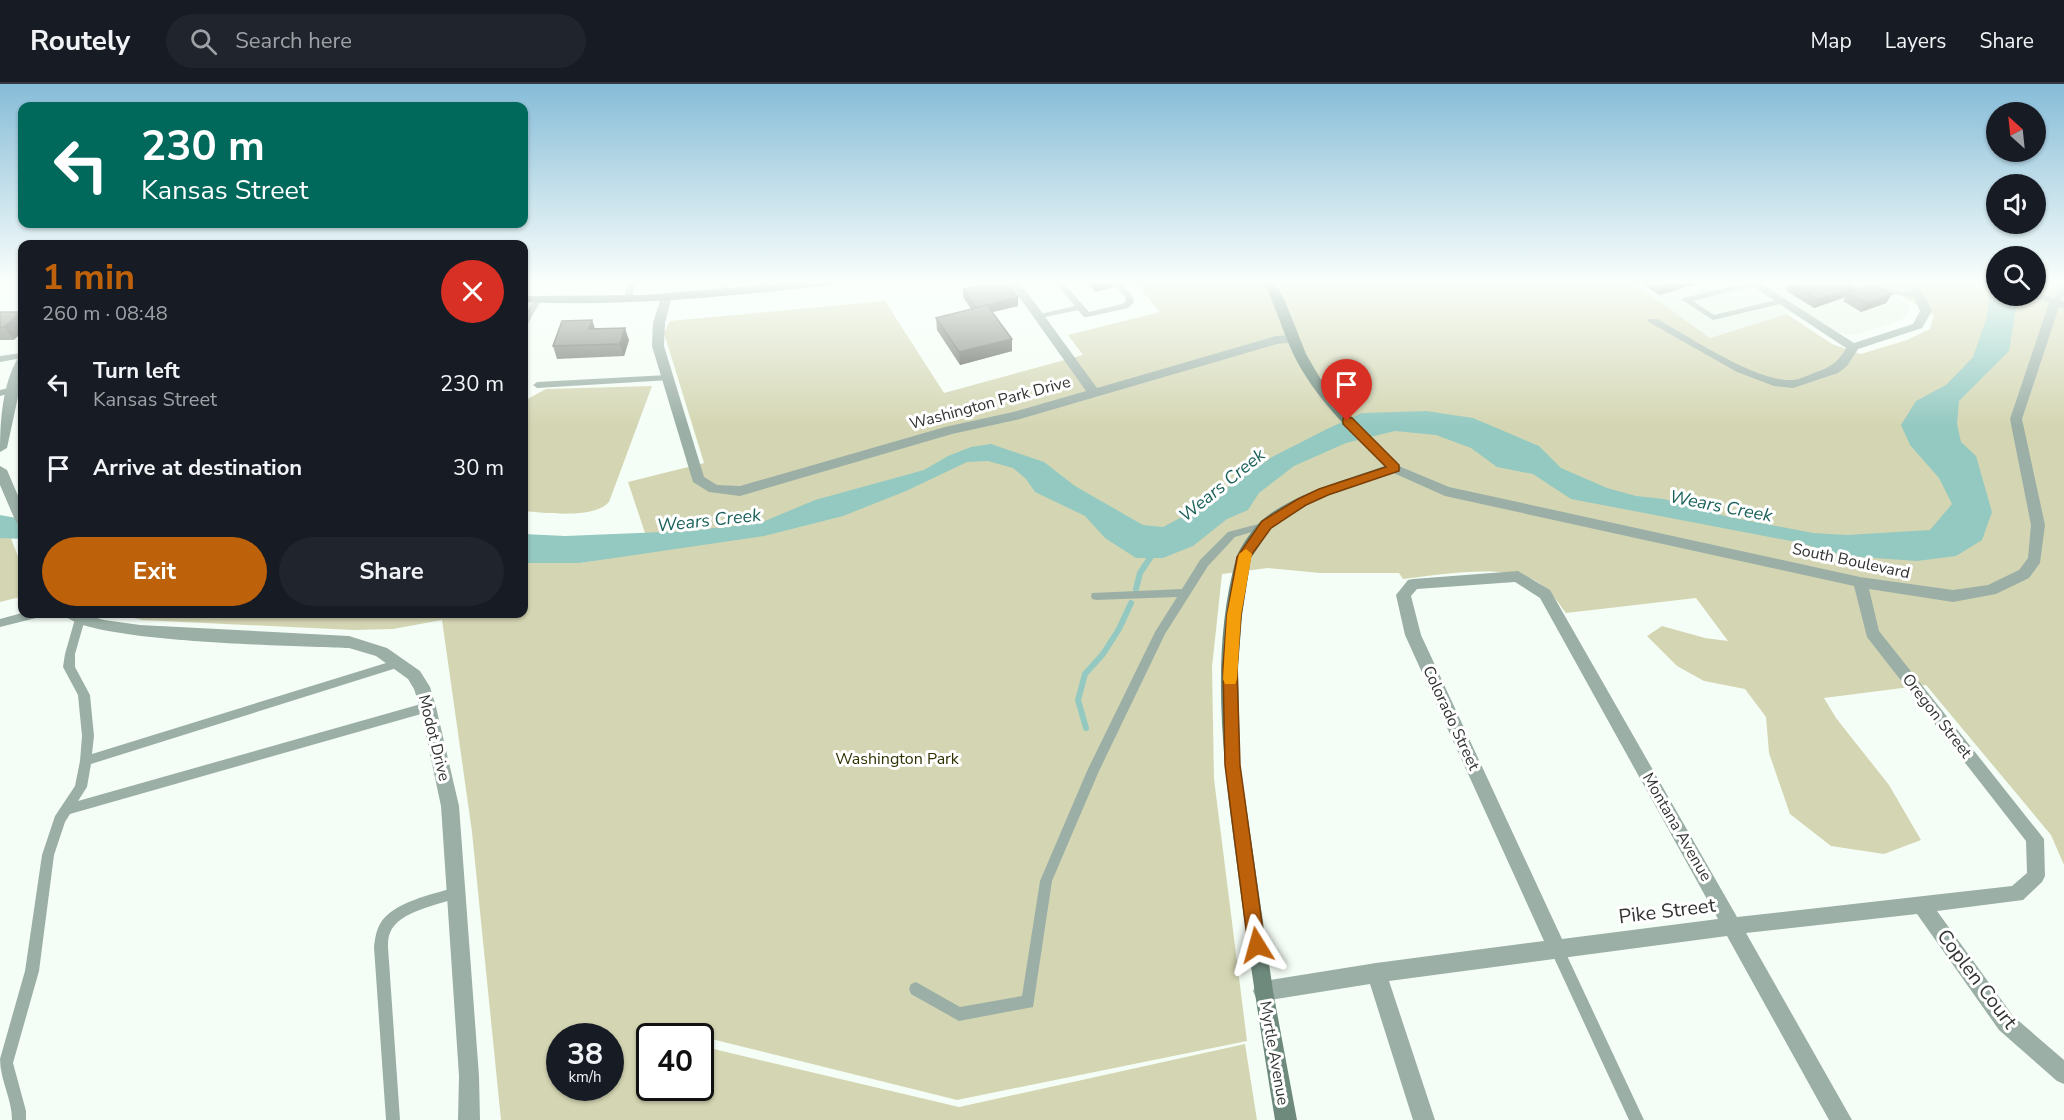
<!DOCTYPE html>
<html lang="en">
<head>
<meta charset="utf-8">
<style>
	body { margin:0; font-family:"Nunito Sans",sans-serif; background:#20242c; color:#f1f3f6; height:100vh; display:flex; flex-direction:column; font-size:22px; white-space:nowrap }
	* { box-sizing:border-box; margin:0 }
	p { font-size:20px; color:#9ea1a6 }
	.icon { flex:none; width:33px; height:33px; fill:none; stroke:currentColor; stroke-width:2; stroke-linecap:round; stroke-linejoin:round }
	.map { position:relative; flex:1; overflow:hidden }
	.side { position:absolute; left:18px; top:156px; width:510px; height:378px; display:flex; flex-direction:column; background:#171b24; border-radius:12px; box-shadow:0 2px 4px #0004 }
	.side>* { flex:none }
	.hud { position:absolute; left:18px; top:18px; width:510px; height:126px; border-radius:12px; box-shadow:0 2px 4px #0004; background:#00695c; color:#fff; overflow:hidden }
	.needle { width:39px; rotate:333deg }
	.fabs { position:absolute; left:1986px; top:18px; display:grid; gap:12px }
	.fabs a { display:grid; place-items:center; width:60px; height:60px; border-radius:50%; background:#171b24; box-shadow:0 2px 4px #0004; font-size:30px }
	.speed { position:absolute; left:546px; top:939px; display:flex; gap:12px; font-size:30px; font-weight:700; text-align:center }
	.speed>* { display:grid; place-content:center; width:78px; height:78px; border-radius:50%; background:#171b24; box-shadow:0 2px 4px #0004; line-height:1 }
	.speed small { font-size:15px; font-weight:400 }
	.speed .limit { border:3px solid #111; border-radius:9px; background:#fff; color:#111 }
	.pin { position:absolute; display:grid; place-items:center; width:51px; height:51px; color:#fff; margin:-62px -26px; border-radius:50% 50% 50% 0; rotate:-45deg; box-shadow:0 0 6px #0007 }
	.pin .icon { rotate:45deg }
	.me { position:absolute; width:66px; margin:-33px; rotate:352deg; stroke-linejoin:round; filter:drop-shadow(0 0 4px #0008) }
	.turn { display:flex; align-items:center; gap:21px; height:126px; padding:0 24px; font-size:27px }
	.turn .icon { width:78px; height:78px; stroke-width:2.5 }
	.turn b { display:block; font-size:42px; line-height:51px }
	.round { display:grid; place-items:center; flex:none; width:63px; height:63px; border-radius:32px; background:#20242c }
	.overview { display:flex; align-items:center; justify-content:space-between; height:102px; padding:0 24px }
	h1 { font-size:36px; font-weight:700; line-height:45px; color:#bd610b }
	.button { display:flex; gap:12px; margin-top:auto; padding:12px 24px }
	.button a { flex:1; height:69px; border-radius:36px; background:#bd610b; color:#fff; font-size:24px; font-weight:700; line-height:69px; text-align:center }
	.button a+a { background:#20242c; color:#f1f3f6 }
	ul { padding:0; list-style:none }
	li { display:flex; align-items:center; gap:18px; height:84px; padding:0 24px }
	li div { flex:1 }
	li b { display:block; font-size:22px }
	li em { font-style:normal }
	header { display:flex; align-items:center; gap:36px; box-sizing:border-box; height:84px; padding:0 30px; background:#171b24; border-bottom:2px solid #363941 }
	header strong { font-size:28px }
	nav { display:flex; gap:33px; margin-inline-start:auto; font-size:21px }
	.search { width:420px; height:54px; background:#20242c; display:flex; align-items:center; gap:15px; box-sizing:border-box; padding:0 21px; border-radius:33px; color:#9ea1a6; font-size:22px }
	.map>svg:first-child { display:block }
	.built { fill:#e5f4e6 }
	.green { fill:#d4d6b3; fill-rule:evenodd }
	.water { fill:#94c9c1 }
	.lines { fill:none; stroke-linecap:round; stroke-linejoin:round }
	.stream { stroke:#94c9c1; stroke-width:6 }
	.lane { fill:#9bafa6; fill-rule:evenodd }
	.street { fill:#9bafa6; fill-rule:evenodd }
	.secondary { fill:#6d8a7d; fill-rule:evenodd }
	.wall { fill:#676b64 }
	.shaded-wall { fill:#545751 }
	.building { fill:#787c74; stroke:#545751; stroke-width:1.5 }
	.route { fill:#bd610b; stroke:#7b3f07; stroke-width:1.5 }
	.slow { fill:#f59e0b }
	.labels { text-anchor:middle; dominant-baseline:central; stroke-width:6; stroke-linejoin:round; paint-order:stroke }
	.street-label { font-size:16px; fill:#323532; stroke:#fff }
	.park-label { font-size:16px; fill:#313100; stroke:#fff }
	.water-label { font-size:18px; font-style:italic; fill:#1c625b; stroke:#fff }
	.near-street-label { font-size:20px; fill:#323532; stroke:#fff }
</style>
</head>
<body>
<header>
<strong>Routely</strong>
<div class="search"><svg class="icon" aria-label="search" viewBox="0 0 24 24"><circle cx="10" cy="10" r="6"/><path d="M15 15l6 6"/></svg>Search here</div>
<nav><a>Map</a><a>Layers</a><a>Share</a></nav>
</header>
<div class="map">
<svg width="2064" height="1036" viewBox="0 0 2064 1036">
	<rect width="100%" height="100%" fill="#f5fef6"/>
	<g class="built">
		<polygon points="524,197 723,197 658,201 524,202"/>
		<polygon points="1631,197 1865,197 1909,221 1910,225 1904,234 1896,238 1858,250 1846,251 1835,247 1802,226 1710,254"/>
	</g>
	<g class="green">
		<path d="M 1134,197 L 1631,197 L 1710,254 L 1787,230 L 1832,260 L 1861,270 L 1907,256 L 1930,245 L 1934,231 L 1876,197 L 1996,197 L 1996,212 L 2036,212 L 2036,197 L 2064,197 L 2064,781 L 2051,751 L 1926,601 L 1824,614 L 1836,634 L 1889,701 L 1921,756 L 1884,770 L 1831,762 L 1790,730 L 1769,669 L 1766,633 L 1745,605 L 1704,597 L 1677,582 L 1647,552 L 1662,542 L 1705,554 L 1728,557 L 1696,514 L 1566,529 C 1557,517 1548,503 1534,496 C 1500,480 1439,491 1403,495 L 1399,489 L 1320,489 L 1268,484 L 1222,490 L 1212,583 L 1214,695 L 1247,957 L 957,1016 L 687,949 L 690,952 L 650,952 L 650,1004 L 700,1004 L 701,962 L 959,1023 L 1245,960 L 1257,1036 L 501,1036 L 472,748 L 442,536 L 393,545 L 354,546 L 142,536 L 119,530 L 524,530 L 524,479 L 580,479 L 651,467 L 628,398 L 704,379 L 664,249 L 670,237 L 885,217 L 944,309 L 1083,271 L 1068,251 L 1160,228 ZM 560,952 L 610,952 L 610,1004 L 560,1004 Z"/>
		<path d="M 652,302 L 609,418 C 594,435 546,429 524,427 L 524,317 L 546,305 Z"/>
		<path d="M 0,454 L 11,454 C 17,472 30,495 20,513 L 0,518 Z"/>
	</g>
	<g class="water">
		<polygon points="1996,197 1996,212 2018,212 2009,267 1959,317 1957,340 1961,358 1976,372 1992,428 1982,456 1956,472 1917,477 1846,472 1796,458 1571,415 1533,390 1497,383 1471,364 1436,351 1395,347 1346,359 1294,382 1259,409 1248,426 1227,435 1193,462 1163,474 1136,474 1105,454 1085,432 1035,408 1026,395 1013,384 988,377 967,378 906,407 843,432 764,452 580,479 524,479 524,450 565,452 688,447 760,439 815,416 924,386 948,372 971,363 991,360 1044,378 1075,402 1143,441 1163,443 1195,426 1272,373 1327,345 1362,329 1426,327 1473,334 1539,362 1561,384 1607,404 1636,412 1664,415 1725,432 1813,449 1847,451 1930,446 1952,420 1939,394 1910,361 1901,341 1916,317 1946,301 1973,273 1987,233 1989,208"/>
		<polygon points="0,431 22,435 22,455 0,454"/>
	</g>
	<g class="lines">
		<g class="stream">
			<polyline points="1136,505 1140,489 1154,468"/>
			<polyline points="1086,644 1078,616 1085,590 1103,570 1119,545 1131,519"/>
		</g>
		<g class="lane">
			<polygon points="628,197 636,197 632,214 628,216 624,214"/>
			<polygon points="720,197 728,197 728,210 722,210"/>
			<polygon points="1054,197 1062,197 1089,228 1122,220 1126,217 1125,213 1111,197 1119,197 1132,211 1134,218 1128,224 1087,233 1084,233 1078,226 1036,235 1036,231 1075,222"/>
			<polygon points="1754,197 1757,199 1756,201 1693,217 1714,231 1781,215 1785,217 1784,219 1713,236 1682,216 1683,214"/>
			<polygon points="1867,197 1876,197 1889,205 1918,210 1922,212 1918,214 1884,209"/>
			<polygon points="2061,204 2064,204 2064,211 2058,220 2052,220 2051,218"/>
			<polygon points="535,213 541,213 542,215 527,241 524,241 524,233"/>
			<polygon points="22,269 22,274 0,278 0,272"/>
			<polygon points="667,291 671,294 670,296 537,304 533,301 537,298"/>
			<polygon points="13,303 16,304 16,308 0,312 0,306"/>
			<polygon points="1266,438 1271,441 1269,443 1235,453 1208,482 1165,550 1099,687 1052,797 1033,923 959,937 911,910 909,905 911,900 916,898 960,923 1022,912 1040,797 1087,687 1155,548 1177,513 1096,516 1092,515 1091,512 1092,509 1182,505 1200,476 1228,448"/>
			<polygon points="22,529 41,530 40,533 0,543 0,535"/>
			<path d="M 80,531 L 84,532 L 85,535 L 75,570 L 75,583 L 90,611 L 94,652 L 92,670 L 399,575 L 403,576 L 405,579 L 403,582 L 91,680 L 87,703 L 78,717 L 428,618 L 432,620 L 434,623 L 432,626 L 428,628 L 70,730 L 65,738 L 54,771 L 39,887 L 13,979 L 26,1027 L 26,1036 L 12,1036 C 12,1015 0,996 0,975 L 25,887 L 42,771 L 55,732 L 75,702 L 80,677 L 82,652 L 78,611 L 63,583 L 65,570 L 75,535 L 76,532 Z"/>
			<path d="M 456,803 L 461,805 L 462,809 L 461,813 C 441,820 398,827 390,849 C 388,853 388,859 388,863 L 400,1036 L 386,1036 L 374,863 C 375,855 376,847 380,840 C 392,818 434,810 456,803 Z"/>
			<polygon points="1556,857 1561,859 1644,1036 1629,1036 1549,863 1551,859"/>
		</g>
		<g class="street">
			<polygon points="756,197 766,197 772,206 770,208 762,208"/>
			<polygon points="1008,197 1019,197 1097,304 1276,252 1293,251 1299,255 1297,258 1277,260 1020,335 952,350 740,412 709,408 693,398 652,262 653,239 662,210 666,209 672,212 665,239 664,262 704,393 717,401 740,402 945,343 1013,328 1086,307"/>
			<path d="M 1745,197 L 1757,197 L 1854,259 L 1913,240 L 1920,227 L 1906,197 L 1916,197 L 1932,227 L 1922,244 L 1858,265 L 1847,282 L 1838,289 L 1793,304 L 1774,302 L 1737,288 L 1647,237 L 1649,235 L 1657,235 C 1690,253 1756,298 1792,296 C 1799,296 1808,291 1814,289 C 1829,284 1839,278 1846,264 Z"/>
			<path d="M 2036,208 L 2064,217 L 2064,224 L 2059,223 L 2022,335 L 2045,441 L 2040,479 L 2029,494 L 1996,510 L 1953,518 L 1869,505 L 1879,547 L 2044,755 L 2045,792 L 2042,798 L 2023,816 L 1937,827 L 2013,932 L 2064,976 L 2064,1000 L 2057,997 L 1999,946 L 1917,830 L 1746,849 L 1852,1036 L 1829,1036 L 1727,852 L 1389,897 L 1435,1036 L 1413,1036 L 1370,900 L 1263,917 L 1256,914 L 1253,907 L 1256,900 L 1263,897 L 1376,879 L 1544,857 L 1405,551 L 1396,511 L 1408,496 L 1413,495 L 1518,487 L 1550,506 L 1737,833 L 2012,802 L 2027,789 L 2026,757 L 1867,553 L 1854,502 L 1445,412 L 1389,387 L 1387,384 L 1394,380 L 1449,403 L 1860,493 L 1953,506 L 1988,501 L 2019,486 L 2028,474 L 2031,441 L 2010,335 L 2049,219 L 2032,213 L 2031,212 L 2036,212 ZM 1515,498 L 1540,514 L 1718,835 L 1562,855 L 1421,551 L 1411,512 L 1417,505 Z"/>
			<path d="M 22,273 L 22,294 L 7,364 L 0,368 C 0,338 2,301 18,274 Z"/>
			<polygon points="0,382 7,386 22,421 22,441 17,439 15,436 0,401"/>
			<path d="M 64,530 L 83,530 L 104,536 L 140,541 L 349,552 L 387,564 L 420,587 L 430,603 L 436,623 L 459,722 L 479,992 L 480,1036 L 458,1036 L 459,992 L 441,722 L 420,623 L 414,605 L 408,595 L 376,572 L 349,564 C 307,562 81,559 64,530 Z"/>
		</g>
		<g class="secondary">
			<path d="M 812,197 L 847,197 L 841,200 C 736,212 629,223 524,218 L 524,212 L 643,211 Z"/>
			<path d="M 1263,197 L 1274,197 L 1285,217 L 1306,270 L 1320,294 L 1351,332 L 1401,384 L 1399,387 L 1329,411 L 1307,421 L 1271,444 L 1251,474 L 1242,531 L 1238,584 L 1240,680 L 1273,907 L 1297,1036 L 1275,1036 C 1261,951 1248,866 1237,781 C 1224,683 1209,572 1236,475 C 1239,464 1253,445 1261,437 C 1290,411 1348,395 1385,382 C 1354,351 1321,320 1299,281 C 1284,254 1277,224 1263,197 Z"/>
		</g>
	</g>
	<g class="wall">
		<polygon points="1086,197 1114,197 1113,203 1095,208"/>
		<polygon points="1638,197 1706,197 1659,211"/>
		<polygon points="1790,198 1854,207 1892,210 1886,219 1861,228 1843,217 1846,213 1814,224 1785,206"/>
		<polygon points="963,205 1018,213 1018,222 992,228 1012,255 1012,267 960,281 937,246 936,234 971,225 963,213"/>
		<polygon points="0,228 14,256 0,256"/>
		<polygon points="592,236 595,245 629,256 624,272 557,275 553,262"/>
	</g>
	<g class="shaded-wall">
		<polygon points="1106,197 1114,197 1113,203 1095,208 1095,199"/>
		<polygon points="1665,197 1706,197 1659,211"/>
		<polygon points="1856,204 1851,210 1849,209 1846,213 1814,224 1818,215"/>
		<polygon points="1892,210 1886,219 1861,228 1867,219"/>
		<polygon points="1018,213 1018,222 976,232 976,224"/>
		<polygon points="21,228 22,230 22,248 14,256 4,243"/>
		<polygon points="592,236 596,249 589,245"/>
		<polygon points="625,244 629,256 624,272 620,260"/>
		<polygon points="1012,255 1012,267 960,281 959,268"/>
	</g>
	<g class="building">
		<polygon points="996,197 1005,197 1018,213 976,224 963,205"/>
		<polygon points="1093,197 1106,197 1095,199"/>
		<polygon points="1793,197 1844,197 1856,204 1818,215 1790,198"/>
		<polygon points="1873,200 1892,210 1867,219 1849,209"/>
		<polygon points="987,221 1012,255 959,268 936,234"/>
		<polygon points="0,228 21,228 4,243 0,243"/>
		<polygon points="592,236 589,245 625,244 620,260 553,262 562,237"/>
	</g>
	<linearGradient id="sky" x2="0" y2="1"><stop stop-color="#86bcd8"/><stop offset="0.58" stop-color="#fafffb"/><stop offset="1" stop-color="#fafffb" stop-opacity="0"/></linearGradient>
	<rect width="2064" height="342" fill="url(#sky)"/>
	<polygon class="route" points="1347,333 1352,334 1399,381 1399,387 1328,411 1306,421 1271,444 1250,473 1241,531 1237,584 1240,681 1265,861 1263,867 1257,869 1251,867 1248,861 1225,681 1223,584 1227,531 1237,473 1262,437 1298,415 1319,405 1386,383 1343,340 1343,334"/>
	<polygon class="slow" points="1246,465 1252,470 1241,531 1237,595 1235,600 1225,600 1223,595 1227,531 1239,470"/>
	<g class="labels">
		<g class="street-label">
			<text transform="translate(990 319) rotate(-15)">Washington Park Drive</text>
			<text transform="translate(1851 477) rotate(12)">South Boulevard</text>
			<text transform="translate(1937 632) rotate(52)">Oregon Street</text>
			<text transform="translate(1451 634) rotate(65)">Colorado Street</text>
			<text transform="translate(434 654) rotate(76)">Modot Drive</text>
			<text transform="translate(1677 743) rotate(60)">Montana Avenue</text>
			<text transform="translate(1274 969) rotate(80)">Myrtle Avenue</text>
		</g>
		<g class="park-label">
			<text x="897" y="675">Washington Park</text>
		</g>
		<g class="water-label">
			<text transform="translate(1222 401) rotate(-39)">Wears Creek</text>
			<text transform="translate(1721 422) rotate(11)">Wears Creek</text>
			<text transform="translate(709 436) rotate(-6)">Wears Creek</text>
		</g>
		<g class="near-street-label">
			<text transform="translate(1667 827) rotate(-7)">Pike Street</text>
			<text transform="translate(1977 895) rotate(53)">Coplen Court</text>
		</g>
	</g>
</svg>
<div class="fabs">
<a><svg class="needle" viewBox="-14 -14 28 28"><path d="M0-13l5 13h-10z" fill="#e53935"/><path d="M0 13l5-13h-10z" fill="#9ea1a6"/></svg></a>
<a><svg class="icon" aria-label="sound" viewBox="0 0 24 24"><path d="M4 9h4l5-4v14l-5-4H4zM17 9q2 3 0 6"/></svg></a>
<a><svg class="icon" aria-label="search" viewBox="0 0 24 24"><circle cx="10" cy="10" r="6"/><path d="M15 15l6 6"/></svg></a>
</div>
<div class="speed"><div>38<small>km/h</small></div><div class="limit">40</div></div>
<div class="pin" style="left:1347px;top:337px;background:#d93025"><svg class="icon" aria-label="arrive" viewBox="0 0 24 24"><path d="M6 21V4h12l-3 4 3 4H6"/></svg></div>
<svg class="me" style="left:1257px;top:861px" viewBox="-20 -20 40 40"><path d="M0-17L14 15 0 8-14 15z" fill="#bd610b" stroke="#fff" stroke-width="4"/></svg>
<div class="hud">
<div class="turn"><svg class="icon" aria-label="left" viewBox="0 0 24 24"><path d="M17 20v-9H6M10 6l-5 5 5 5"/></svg><div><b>230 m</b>Kansas Street</div></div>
</div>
<section class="side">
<div class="overview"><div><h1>1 min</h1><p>260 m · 08:48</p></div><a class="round" style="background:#d93025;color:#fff"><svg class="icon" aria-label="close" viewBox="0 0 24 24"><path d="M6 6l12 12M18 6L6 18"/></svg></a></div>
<ul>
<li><svg class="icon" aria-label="left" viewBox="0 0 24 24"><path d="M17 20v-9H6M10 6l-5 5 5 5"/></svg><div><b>Turn left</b><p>Kansas Street</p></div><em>230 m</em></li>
<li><svg class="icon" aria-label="arrive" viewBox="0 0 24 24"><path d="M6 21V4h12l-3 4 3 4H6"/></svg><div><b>Arrive at destination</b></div><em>30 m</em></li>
</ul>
<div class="button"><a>Exit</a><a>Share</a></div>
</section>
</div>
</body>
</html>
